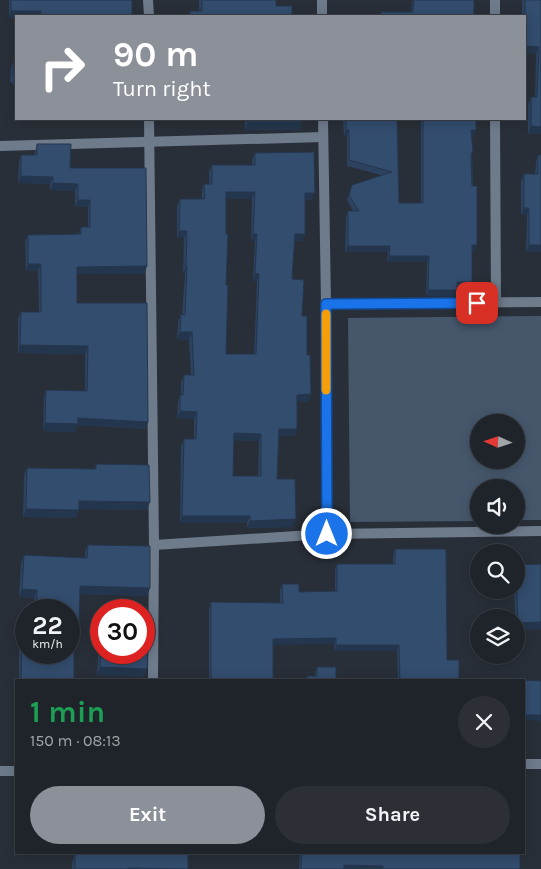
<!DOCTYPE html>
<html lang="en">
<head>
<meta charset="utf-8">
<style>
	body { margin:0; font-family:Karla,sans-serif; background:#2c2f36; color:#f1f3f6; height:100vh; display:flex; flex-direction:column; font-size:19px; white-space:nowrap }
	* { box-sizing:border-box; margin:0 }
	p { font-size:16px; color:#a1a4a8 }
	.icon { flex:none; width:28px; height:28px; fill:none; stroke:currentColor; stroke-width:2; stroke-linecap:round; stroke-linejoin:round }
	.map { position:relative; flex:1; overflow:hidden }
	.side { position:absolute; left:15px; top:679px; width:510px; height:175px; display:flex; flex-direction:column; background:#1f232a; border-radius:0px; box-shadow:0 2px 12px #0003,0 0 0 1px #3c4047 }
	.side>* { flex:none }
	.guide { position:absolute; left:15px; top:15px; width:511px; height:105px; border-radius:0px; box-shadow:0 2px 12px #0003,0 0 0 1px #3c4047; background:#8c9099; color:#fff; overflow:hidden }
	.needle { width:32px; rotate:273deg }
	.fabs { position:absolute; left:470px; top:414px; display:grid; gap:10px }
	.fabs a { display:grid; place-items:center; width:55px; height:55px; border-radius:50%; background:#1f232a; box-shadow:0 2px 12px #0003,0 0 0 1px #3c4047; font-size:25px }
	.speed { position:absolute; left:15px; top:599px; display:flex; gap:10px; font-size:25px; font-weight:700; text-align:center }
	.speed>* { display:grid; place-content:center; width:65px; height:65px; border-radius:50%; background:#1f232a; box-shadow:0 2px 12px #0003,0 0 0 1px #3c4047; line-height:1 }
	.speed small { font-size:12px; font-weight:400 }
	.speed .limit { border:8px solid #d22; background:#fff; color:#111 }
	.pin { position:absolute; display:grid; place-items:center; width:42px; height:42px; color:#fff; margin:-21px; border-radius:10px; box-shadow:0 2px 8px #0006 }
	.me { position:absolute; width:55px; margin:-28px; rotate:0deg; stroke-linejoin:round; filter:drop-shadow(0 0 4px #0008) }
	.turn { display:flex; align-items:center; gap:18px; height:105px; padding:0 15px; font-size:22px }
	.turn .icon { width:65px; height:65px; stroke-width:2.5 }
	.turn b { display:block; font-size:35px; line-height:42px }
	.round { display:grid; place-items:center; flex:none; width:52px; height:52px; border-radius:26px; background:#2c2f36 }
	.overview { display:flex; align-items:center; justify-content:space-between; height:85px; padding:0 15px }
	h1 { font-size:30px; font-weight:700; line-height:38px; color:#1e9e55 }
	.button { display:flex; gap:10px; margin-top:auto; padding:10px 15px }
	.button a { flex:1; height:58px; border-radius:30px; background:#8c9099; color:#fff; font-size:20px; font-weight:700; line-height:58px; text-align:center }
	.button a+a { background:#2c2f36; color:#f1f3f6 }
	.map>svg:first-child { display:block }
	.green { fill:#46576c; fill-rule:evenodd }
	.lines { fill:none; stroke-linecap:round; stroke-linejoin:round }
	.minor { stroke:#6e7b8b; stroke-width:10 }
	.wall { fill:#2c425f; fill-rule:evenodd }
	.shaded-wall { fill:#24364d }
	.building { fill:#334d6e; stroke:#24364d; fill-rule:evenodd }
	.route-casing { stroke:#114b97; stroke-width:12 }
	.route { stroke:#1a73e8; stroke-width:9 }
	.slow { stroke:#f59e0b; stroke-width:9 }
</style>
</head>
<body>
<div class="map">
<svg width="541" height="869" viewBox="0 0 541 869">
	<rect width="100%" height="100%" fill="#292f38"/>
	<path class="green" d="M 541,316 L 541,520 L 516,520 L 516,488 L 479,488 L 479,521 L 350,522 L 348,318 ZM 479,422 L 516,422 L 516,460 L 479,460 Z"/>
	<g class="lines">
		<g class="minor">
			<polyline points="148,0 149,16"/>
			<polyline points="322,0 322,16"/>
			<polyline points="495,0 495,16"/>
			<polyline points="149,119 154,545 153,680"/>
			<polyline points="323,119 326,304 327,534"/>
			<polyline points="495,119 496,302"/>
			<polyline points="0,146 323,137"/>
			<polyline points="326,304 541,302"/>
			<polyline points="154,545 327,534 541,531"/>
			<polyline points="524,764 541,764"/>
			<polyline points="0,771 16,771"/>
		</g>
	</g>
	<g class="wall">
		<polygon points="9,0 132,0 132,16 16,16 16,18 9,18"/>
		<polygon points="199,0 276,0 276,6 292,16 188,16 190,11 199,11"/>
		<polygon points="413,0 474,0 474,16 379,16 381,12 411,12 412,4"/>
		<polygon points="522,0 541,0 541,134 528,134 528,104 531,97 535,97 536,54 525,16 522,16"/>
		<polygon points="16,60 16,86 10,82 11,68 14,61"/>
		<polygon points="245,119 302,119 300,130 245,130"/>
		<polygon points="343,119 397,119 399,203 421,203 421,119 476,119 474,136 472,136 472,155 475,251 472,251 470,288 457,288 455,296 426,296 427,262 387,262 388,252 345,252 346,217 348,211 353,211 347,200 352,185 381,175 347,166 347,135 344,136"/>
		<polygon points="37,144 70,168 147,266 144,274 77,274 77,303 148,422 146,429 77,425 75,432 43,431 44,397 46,390 85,391 85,354 18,353 18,319 21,312 39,312 38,271 26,271 25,242 28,235 79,234 81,227 88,227 88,207 75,207 75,191 50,190 50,184 18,183 19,162 21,155 34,155 35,152"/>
		<path d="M 255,153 L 312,200 L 305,200 L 302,241 L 294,241 L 292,279 L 302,316 L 311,394 L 308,402 L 297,402 L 297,429 L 294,436 L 278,436 L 277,479 L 293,527 L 247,528 L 247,523 L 180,523 L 181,446 L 184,439 L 194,439 L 194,419 L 177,419 L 178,402 L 180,395 L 181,395 L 181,383 L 184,375 L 191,375 L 189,340 L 177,339 L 178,322 L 181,314 L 182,315 L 185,273 L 183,273 L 184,238 L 177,238 L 177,206 L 180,199 L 202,199 L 202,191 L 204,184 L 209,184 L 209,172 L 212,165 L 252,165 L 252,160 ZM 226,199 L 252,199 L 251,241 L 255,241 L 253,281 L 257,281 L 254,354 L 226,354 ZM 233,440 L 259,441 L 258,476 L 233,476 Z"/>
		<polygon points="538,155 541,252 526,252 527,215 521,215 521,181 524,174 535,174 536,162"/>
		<polygon points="96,464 147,510 79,509 76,518 23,517 24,476 27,468 95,469"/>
		<polygon points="88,545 150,588 147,596 80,594 77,636 74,636 74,680 19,680 19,648 22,640 26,652 69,610 34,610 34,598 19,597 21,563 24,555 85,558 85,552"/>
		<polygon points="395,549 447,660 459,680 398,680 397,651 334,651 334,644 273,644 273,680 209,680 209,608 211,602 280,603 280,590 282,584 299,592 335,591 335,570 337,564 393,564 393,555"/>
		<polygon points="516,565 541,629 516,630 514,590 516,590"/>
		<polygon points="101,623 101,652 144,677 97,675 99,629"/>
		<polygon points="317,667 336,680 306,680 307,676 315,676 315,673"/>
		<polygon points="81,852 188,852 188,869 72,869 72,863 75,853 81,854"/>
		<polygon points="300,852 520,852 520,869 299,869"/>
	</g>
	<g class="shaded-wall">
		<polygon points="11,11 41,11 39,16 16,16 16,18 9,18"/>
		<polygon points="525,46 539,47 536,54 525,54"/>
		<polygon points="248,122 302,122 300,130 245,130"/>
		<polygon points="531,126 541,127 541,134 528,134"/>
		<polygon points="346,130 349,130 347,135 344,136"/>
		<polygon points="471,130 476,130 474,136 469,136"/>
		<polygon points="21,176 53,177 50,184 18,183"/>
		<polygon points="53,183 78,184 75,191 50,190"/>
		<polygon points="226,192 255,192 252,199 224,199"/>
		<polygon points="305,193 315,193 312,200 303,200"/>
		<polygon points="78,200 90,200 88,207 75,207"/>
		<polygon points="524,208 529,208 527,215 521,215"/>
		<polygon points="179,231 187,231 184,238 177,238"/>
		<polygon points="253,234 257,234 255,241 251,241"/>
		<polygon points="295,234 305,234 302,241 292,241"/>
		<polygon points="472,245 477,245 475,251 470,251"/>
		<polygon points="529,245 541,245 541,252 526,252"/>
		<polygon points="348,246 390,246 388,252 345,252"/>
		<polygon points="389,256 429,256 427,262 387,262"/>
		<polygon points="28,264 41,264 38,271 26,271"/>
		<polygon points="147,266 144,274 74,274 77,267"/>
		<polygon points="186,266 187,266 185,273 183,273"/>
		<polygon points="255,273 259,274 257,281 253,281"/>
		<polygon points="457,282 472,282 470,288 455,288"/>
		<polygon points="428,290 457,290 455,296 426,296"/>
		<polygon points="180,332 192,332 189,340 177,339"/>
		<polygon points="20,345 88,346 85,354 18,353"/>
		<polygon points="311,394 308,402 295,402 297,395"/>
		<polygon points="180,411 197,412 194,419 177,419"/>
		<polygon points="78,418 148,422 146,429 77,425 75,432 43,431 45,423"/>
		<polygon points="279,429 297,429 294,436 276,436"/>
		<polygon points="234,433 261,434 259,441 231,440"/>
		<polygon points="79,501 150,502 147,510 76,509"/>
		<polygon points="26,509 79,510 76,518 23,517"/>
		<polygon points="182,516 250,516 247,523 180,523"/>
		<polygon points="296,519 293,527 247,528 250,521"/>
		<polygon points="80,586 150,588 147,596 77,594"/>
		<polygon points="22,589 37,590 34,598 19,597"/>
		<polygon points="541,622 541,629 516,630 518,623"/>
		<polygon points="74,628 79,628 77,636 71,636"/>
		<polygon points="336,638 334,644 271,645 273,639"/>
		<polygon points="336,645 399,645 397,651 334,651"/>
		<polygon points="100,667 147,669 144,677 97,675"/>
		<polygon points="524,715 541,715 541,721 524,720"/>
		<polygon points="344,865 383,866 382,869 343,869"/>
		<polygon points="128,868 166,869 128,869"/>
	</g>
	<g class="building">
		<polygon points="11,0 132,0 132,16 41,16 41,11 11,11"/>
		<polygon points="202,0 276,0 276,6 292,6 292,16 190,16 190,11 202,11"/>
		<polygon points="414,0 474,0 474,16 381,16 381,12 413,12"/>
		<polygon points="525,0 541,0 541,127 531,126 531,97 537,97 539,47 525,46"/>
		<polygon points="16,60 16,77 13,75 14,61"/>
		<rect x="248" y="119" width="54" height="3"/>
		<polygon points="346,119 397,119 399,203 423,203 423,119 476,119 476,130 471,130 473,151 471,154 472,186 477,186 477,245 472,245 472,282 457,282 457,290 428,290 429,256 389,256 390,246 348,246 348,211 359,211 349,195 352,185 392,172 349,160 349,130 346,130"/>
		<polygon points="37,144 71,144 70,168 146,168 147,266 77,267 77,303 147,303 148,422 78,418 78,424 45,423 46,390 87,391 88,346 20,345 21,312 41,312 41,264 28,264 28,235 81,234 81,227 90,227 90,200 78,200 78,184 53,183 53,177 21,176 21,155 37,155"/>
		<path d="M 314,152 L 315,193 L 305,193 L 305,234 L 295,234 L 292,279 L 304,280 L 302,316 L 307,316 L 307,355 L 310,355 L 311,394 L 297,395 L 297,429 L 279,429 L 277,479 L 295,479 L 296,519 L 250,521 L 250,516 L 182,516 L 184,439 L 196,439 L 197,412 L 180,411 L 180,395 L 183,395 L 184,375 L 194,375 L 192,332 L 180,332 L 181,314 L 185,315 L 187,266 L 186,266 L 187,231 L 179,231 L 180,199 L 205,199 L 204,184 L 212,184 L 212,165 L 255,165 L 255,153 ZM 226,192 L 255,192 L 253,234 L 257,234 L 255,273 L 259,274 L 256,354 L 226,354 L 228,285 L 226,285 L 228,234 L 226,234 ZM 234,433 L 261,434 L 261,476 L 233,476 Z"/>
		<polygon points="538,155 541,155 541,245 529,245 529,208 524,208 524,174 538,174"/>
		<polygon points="96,464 149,465 150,502 79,501 79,510 26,509 27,468 96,469"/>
		<polygon points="88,545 150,546 150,588 80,586 79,628 74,628 74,680 21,680 22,640 26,640 26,652 69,652 69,610 37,610 37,590 22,589 24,555 87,558"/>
		<polygon points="395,549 446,549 447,660 459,660 459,680 400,680 399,645 336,645 336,638 273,639 273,680 211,680 211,602 283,603 282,584 299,584 299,592 337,591 337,564 395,564"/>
		<polygon points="541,564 541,622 518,623 516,565"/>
		<polygon points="144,622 149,622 147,669 100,667 101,645 101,652 144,652"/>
		<polygon points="317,667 336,667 336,680 307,680 307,676 317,676"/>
		<polygon points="524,680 541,681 541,715 524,715"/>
		<polygon points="84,852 188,852 188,869 128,868 128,869 75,869 75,853 84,854"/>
		<polygon points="302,852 520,852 520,869 383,869 383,866 344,865 344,869 301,869"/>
	</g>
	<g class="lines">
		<defs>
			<polyline id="route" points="327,534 326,304 477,303"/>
		</defs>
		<use href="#route" class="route-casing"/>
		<use href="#route" class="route"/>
		<polyline class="slow" points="326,314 326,390"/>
	</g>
</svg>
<div class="fabs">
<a><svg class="needle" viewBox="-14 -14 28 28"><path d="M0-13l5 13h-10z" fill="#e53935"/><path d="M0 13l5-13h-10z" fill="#a1a4a8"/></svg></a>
<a><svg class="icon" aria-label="sound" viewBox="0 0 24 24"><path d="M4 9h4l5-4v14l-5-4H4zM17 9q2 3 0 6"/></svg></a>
<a><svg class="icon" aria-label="search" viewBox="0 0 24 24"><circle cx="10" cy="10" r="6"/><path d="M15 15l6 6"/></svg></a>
<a><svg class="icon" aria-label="layers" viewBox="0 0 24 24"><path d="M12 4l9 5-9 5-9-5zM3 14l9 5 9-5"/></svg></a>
</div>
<div class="speed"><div>22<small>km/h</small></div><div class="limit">30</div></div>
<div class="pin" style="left:477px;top:303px;background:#d93025"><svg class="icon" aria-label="arrive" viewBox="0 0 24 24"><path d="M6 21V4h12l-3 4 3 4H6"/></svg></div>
<svg class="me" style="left:327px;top:534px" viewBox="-20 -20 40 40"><circle r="17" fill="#1a73e8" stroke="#fff" stroke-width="3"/><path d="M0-11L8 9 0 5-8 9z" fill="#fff"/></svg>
<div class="guide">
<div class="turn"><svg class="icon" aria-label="right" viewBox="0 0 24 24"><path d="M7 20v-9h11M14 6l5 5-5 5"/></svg><div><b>90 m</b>Turn right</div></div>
</div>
<section class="side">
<div class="overview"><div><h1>1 min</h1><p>150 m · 08:13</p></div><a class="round"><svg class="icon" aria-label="close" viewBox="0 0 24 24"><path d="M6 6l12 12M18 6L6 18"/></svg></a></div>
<div class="button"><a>Exit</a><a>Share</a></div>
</section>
</div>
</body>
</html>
